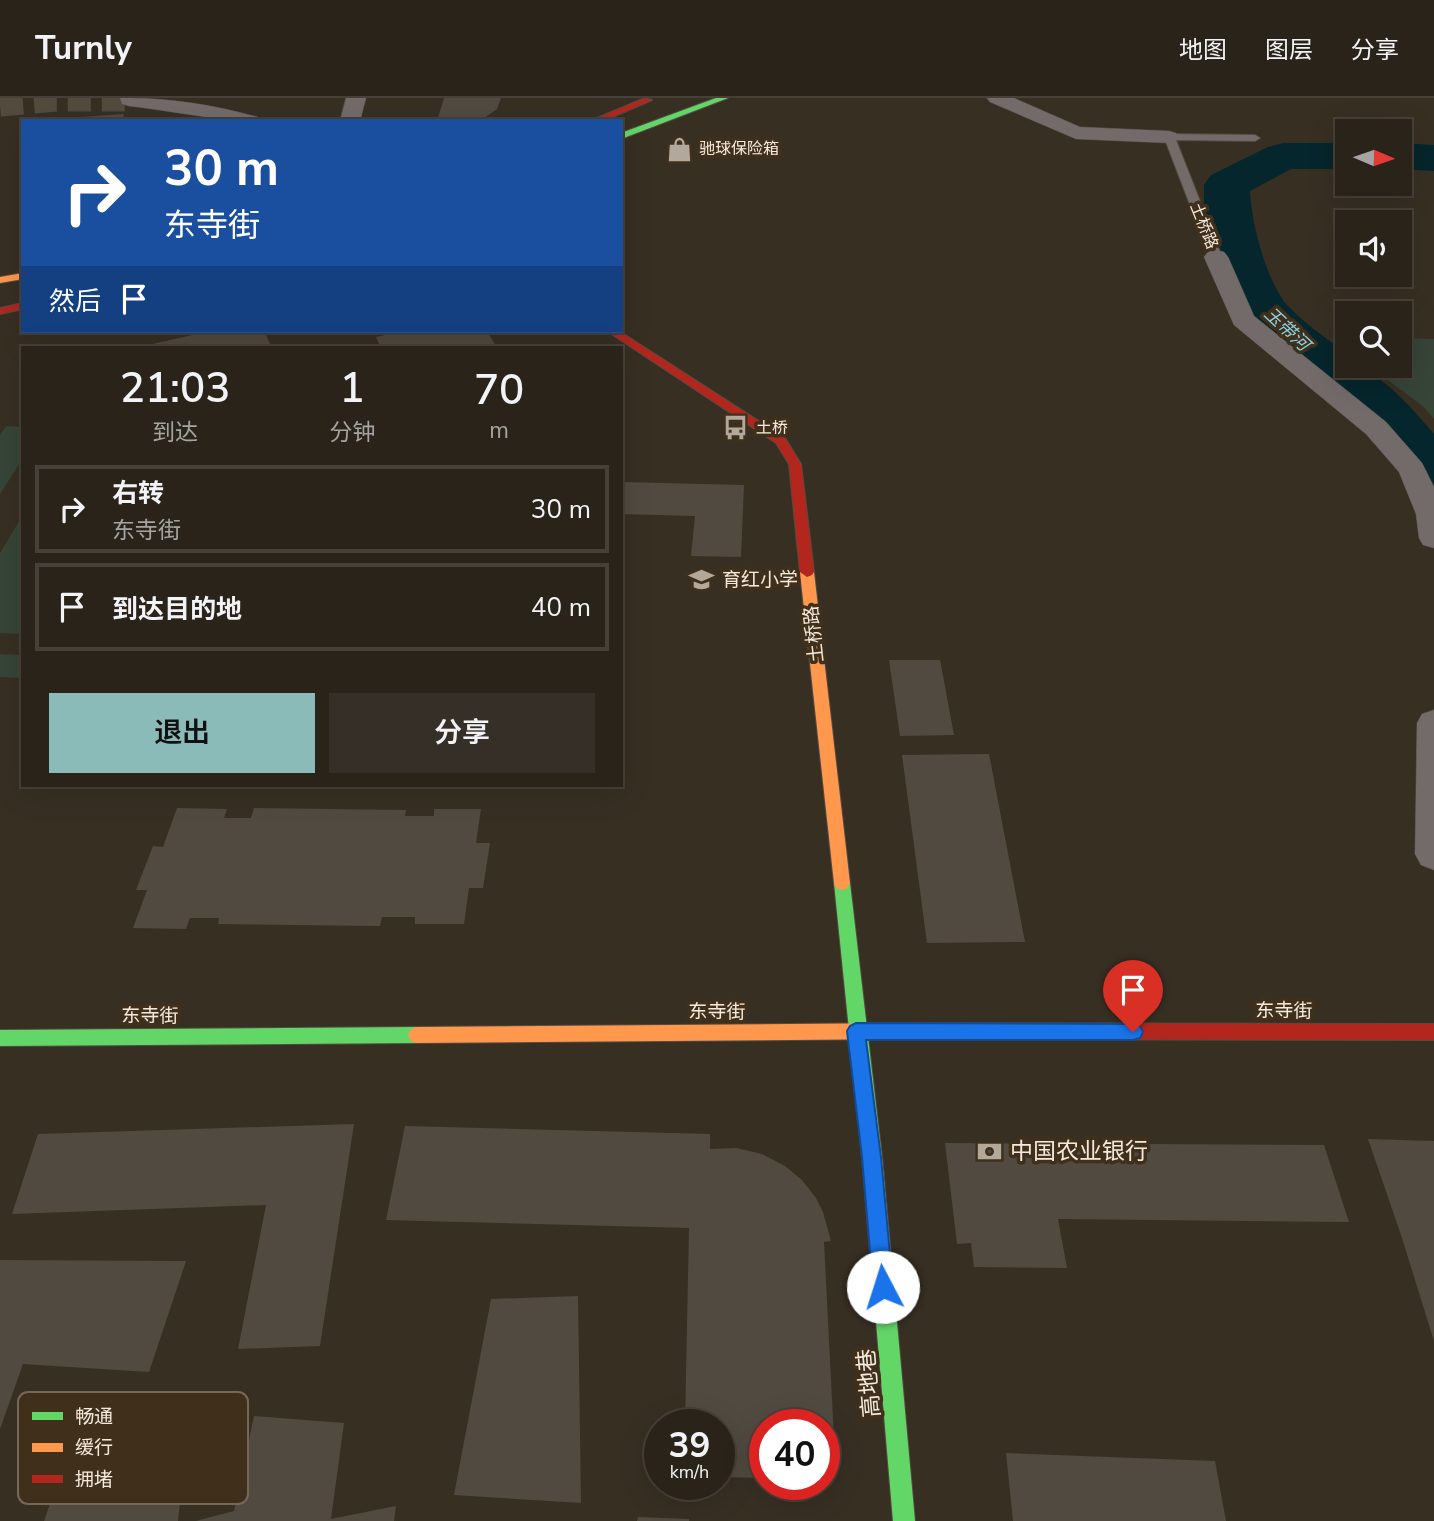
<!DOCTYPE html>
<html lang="zh">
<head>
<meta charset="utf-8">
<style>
	body { margin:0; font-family:"Nunito Sans","Noto Sans SC",sans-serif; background:#362f27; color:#f1f3f6; height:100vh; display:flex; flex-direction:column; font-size:26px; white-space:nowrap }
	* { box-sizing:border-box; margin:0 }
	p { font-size:23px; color:#a5a4a2 }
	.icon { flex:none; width:38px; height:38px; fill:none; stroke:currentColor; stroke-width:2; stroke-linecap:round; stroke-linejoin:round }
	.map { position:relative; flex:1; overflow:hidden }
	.details { position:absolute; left:21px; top:248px; width:602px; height:441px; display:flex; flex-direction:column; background:#2a231a; border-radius:0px; box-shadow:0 7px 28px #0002,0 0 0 2px #464039 }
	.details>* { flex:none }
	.banner { position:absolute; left:21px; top:21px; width:602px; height:214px; border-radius:0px; box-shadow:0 7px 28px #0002,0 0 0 2px #464039; background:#1a4fa0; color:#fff; overflow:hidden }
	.needle { width:46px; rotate:92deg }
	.fabs { position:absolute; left:1335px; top:21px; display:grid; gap:14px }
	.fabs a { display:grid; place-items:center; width:77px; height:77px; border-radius:0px; background:#2a231a; box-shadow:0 7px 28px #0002,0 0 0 2px #464039; font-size:35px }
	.speed { position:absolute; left:644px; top:1311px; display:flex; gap:14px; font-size:35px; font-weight:700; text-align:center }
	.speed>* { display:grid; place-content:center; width:91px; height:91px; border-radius:50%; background:#2a231a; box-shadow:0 7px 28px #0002,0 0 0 2px #464039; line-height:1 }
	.speed small { font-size:18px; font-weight:400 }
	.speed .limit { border:10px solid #d22; background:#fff; color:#111 }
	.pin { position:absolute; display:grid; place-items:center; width:60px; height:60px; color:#fff; margin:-72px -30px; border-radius:50% 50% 50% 0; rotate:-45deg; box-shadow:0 0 7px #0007 }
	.pin .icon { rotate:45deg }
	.me { position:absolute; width:77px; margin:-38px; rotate:355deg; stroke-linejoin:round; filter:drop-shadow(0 0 5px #0008) }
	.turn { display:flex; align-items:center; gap:24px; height:147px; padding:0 28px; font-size:32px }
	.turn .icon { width:91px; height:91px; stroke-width:2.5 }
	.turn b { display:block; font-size:49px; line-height:60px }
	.then { display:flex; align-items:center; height:66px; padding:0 28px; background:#0003; gap:14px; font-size:26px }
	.eta { display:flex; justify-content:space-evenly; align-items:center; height:119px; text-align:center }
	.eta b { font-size:42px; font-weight:600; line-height:49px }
	.cta { display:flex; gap:14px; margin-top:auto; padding:14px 28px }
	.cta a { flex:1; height:80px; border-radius:0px; background:#8bbbb9; color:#111; font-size:28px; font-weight:600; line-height:80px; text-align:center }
	.cta a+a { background:#362f27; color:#f1f3f6 }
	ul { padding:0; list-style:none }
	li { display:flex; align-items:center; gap:21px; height:88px; margin:0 14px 10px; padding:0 14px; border:4px solid #464039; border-radius:0px }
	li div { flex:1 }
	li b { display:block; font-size:26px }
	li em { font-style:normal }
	header { display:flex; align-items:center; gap:42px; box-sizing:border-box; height:98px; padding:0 35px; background:#2a231a; border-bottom:2px solid #464039 }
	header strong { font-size:33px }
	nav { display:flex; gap:38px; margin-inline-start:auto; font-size:24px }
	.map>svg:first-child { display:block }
	.green { fill:#364537 }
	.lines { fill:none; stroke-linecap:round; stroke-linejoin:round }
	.river { fill:#05262c; fill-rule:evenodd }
	.building { fill:#514a40 }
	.street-tunnel { stroke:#544b3f; stroke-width:23; stroke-dasharray:23 11; stroke-linecap:butt }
	.lane-casing { stroke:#544c42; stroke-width:2 }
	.street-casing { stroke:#544c42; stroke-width:1 }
	.fast-casing { stroke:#544c42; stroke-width:2 }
	.slow-casing { stroke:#544c42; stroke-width:2 }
	.jam-casing { stroke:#544c42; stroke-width:2 }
	.lane { fill:#726b69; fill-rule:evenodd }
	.street { fill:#726b69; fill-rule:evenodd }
	.fast { fill:#63d668; fill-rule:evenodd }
	.slow { fill:#ff974d; fill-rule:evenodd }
	.jam { fill:#b3261e; fill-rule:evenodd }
	.route { fill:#1a73e8; stroke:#114b97; stroke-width:2 }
	.labels { text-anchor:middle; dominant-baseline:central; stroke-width:7; stroke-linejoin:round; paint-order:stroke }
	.far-poi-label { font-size:16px; fill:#f4e9dd; stroke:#40301b; text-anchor:start }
	.far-street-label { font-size:16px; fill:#f4e9dd; stroke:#40301b }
	.far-water-label { font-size:18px; font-style:italic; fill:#8cd1e4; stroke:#40301b }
	.poi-label { font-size:19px; fill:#f4e9dd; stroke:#40301b; text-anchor:start }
	.street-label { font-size:19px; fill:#f4e9dd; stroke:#40301b }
	.near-poi-label { font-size:23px; fill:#f4e9dd; stroke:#40301b; text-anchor:start }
	.near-street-label { font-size:23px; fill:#f4e9dd; stroke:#40301b }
	.key { fill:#40301b; stroke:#766855; stroke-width:2 }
	.key-label { font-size:19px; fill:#f4e9dd }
</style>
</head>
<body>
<header>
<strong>Turnly</strong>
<nav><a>地图</a><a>图层</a><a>分享</a></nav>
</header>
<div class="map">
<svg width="1434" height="1423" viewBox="0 0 1434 1423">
	<rect width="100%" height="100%" fill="#382f23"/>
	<g class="green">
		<polygon points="1400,240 1434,241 1434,321 1424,309 1369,268 1400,268"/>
		<polygon points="6,328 23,329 23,360 0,396 0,337"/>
		<polygon points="23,417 23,536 0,535 0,455"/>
		<polygon points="0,556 23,557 23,580 0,579"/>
	</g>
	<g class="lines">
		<g class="river">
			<path d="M 1283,45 L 1348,45 L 1348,71 L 1291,71 L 1250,93 C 1251,125 1267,186 1289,209 C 1306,227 1328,241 1348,257 L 1348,268 C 1377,268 1415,314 1434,336 L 1434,391 L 1413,386 L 1369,331 L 1249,228 L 1218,174 L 1204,105 L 1204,87 L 1211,77 L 1268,49 Z"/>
			<polygon points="1400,45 1434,47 1434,73 1400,71"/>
		</g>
	</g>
	<g class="building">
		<polygon points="444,0 501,0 497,11 480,23 437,23"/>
		<polygon points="124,16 122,23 53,23 53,21"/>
		<polygon points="210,233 264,233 272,250 149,250 148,247"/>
		<polygon points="404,233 487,233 497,250 381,250 376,239"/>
		<polygon points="621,384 744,387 741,459 691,458 695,418 621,416"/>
		<polygon points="889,562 940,562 954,637 900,638"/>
		<polygon points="989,656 1025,844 927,845 902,657"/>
		<polygon points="177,710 227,711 224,720 251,720 254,710 406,712 405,718 434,718 434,711 481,711 476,745 490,745 483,790 469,790 464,826 415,826 415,819 382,819 380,828 218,826 219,820 190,820 186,831 133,830 147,792 136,792 153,748 163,749"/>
		<polygon points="354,1026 320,1248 238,1251 266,1107 12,1116 38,1036"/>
		<polygon points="405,1028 710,1036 710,1051 736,1050 762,1056 785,1068 802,1082 816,1100 823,1114 831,1143 824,1144 836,1380 824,1380 824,1326 765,1326 765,1380 719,1379 719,1326 685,1326 689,1130 386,1122"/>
		<polygon points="1368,1041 1434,1043 1434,1243 1401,1137"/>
		<polygon points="945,1045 1324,1047 1349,1124 1058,1121 1067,1170 974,1169 971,1145 957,1146"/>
		<polygon points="0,1162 186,1163 149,1274 23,1266 0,1331"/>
		<polygon points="578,1198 581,1405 454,1397 491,1201"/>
		<polygon points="189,1315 178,1423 44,1423 80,1319"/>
		<polygon points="254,1318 344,1325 331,1421 396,1408 394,1423 196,1423 234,1413"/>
		<polygon points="1006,1355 1215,1363 1226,1423 1013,1423"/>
		<polygon points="638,1419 689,1421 689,1423 637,1423"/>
	</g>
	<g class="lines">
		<polyline class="street-tunnel" points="0,7 56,2 129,2"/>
		<defs>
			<polygon id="lane" points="1169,36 1255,37 1260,40 1255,43 1176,42 1222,159 1220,162 1212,162 1210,159 1164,39"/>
			<g id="street">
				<path d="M 120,0 C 172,0 208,6 258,19 L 261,23 C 217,23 173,13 129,8 L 122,6 Z"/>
				<polygon points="346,0 366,0 360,23 340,23"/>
				<polygon points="987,0 1014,0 1080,29 1169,33 1176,35 1179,39 1176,43 1169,45 1076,41 990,4"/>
				<polygon points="1216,152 1224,154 1228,159 1254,218 1386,324 1422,365 1434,389 1434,450 1423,447 1419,440 1416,416 1399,374 1366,336 1234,227 1204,159 1208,154"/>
				<polygon points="1434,612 1434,772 1421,767 1415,756 1417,625 1422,616"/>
			</g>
			<g id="fast">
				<polygon points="716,0 728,0 621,41 621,35"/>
				<polygon points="842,778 848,780 850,785 882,1059 915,1423 893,1423 862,1059 834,785 836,780"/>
				<polygon points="417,929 423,931 426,937 423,943 417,945 0,948 0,932"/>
			</g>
			<g id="slow">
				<polygon points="23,175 23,181 0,185 0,179"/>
				<polygon points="807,469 814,474 850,785 848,790 842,792 836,790 834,785 800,474"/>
				<polygon points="904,925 910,927 913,933 910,939 904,941 417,945 411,943 408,937 411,931 417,929"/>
			</g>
			<g id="jam">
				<polygon points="645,0 652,2 603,23 590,23"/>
				<polygon points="23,205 23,211 0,216 0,210"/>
				<polygon points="607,233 619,233 785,340 801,366 814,474 812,477 807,479 800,474 789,366 776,345"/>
				<polygon points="904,925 1434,926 1434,942 904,941 898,939 895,933 898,927"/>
			</g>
		</defs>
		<use href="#lane" class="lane-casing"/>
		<use href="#street" class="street-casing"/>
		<use href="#fast" class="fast-casing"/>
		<use href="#slow" class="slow-casing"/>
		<use href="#jam" class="jam-casing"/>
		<use href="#lane" class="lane"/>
		<use href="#street" class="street"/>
		<use href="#fast" class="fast"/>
		<use href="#slow" class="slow"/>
		<use href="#jam" class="jam"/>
	</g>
	<polygon class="route" points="856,925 1133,926 1140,928 1143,934 1140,940 1133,942 866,942 881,1059 893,1189 890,1196 883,1199 876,1196 873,1189 862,1059 847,933 850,928"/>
	<defs>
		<symbol id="shop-bare" viewBox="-9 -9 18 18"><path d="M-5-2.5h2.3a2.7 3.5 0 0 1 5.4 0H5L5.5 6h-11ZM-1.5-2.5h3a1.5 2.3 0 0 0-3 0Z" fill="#b2a89c" stroke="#40301b" stroke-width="2.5" paint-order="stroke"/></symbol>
		<symbol id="bus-bare" viewBox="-9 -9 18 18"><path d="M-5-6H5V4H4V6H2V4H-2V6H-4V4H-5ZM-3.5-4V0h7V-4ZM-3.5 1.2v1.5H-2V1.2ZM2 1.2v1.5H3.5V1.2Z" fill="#b2a89c" stroke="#40301b" stroke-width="2.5" paint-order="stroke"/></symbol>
		<symbol id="school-bare" viewBox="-9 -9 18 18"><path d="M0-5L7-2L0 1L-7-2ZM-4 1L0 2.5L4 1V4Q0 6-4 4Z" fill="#b2a89c" stroke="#40301b" stroke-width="2.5" paint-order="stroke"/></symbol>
		<symbol id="bank-bare" viewBox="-9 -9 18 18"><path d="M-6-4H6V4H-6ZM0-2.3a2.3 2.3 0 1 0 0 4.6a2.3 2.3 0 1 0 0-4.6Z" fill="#b2a89c" stroke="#40301b" stroke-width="2.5" paint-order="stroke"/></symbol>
	</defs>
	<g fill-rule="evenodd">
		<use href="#shop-bare" x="662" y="34" width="35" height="35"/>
		<use href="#bus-bare" x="718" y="312" width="35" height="35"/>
		<use href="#school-bare" x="684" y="464" width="35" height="35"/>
		<use href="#bank-bare" x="972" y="1036" width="35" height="35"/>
	</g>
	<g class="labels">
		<g class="far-poi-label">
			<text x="699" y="51">驰球保险箱</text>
			<text x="756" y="330">土桥</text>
		</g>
		<g class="far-street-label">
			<text transform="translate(1204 128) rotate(68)">土桥路</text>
		</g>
		<g class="far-water-label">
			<text transform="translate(1287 231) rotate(43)">玉带河</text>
		</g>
		<g class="poi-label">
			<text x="722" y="482">育红小学</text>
		</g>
		<g class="street-label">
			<text transform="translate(814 536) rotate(-96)">土桥路</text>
			<text x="1284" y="913">东寺街</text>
			<text x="717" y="914">东寺街</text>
			<text x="150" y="918">东寺街</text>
		</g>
		<g class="near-poi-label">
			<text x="1010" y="1053">中国农业银行</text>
		</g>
		<g class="near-street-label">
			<text transform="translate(869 1285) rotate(-95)">高地巷</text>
		</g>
	</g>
	<rect x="18" y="1294" width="230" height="112" rx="10" class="key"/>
	<rect x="32" y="1314" width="31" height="8" fill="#63d668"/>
	<rect x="32" y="1345" width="31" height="9" fill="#ff974d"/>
	<rect x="32" y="1377" width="31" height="8" fill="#b3261e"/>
	<g class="key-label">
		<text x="75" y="1325">畅通</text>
		<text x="75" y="1356">缓行</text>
		<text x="75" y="1388">拥堵</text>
	</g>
</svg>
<div class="fabs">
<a><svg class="needle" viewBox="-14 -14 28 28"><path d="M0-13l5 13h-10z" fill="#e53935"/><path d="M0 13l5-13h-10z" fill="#a5a4a2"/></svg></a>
<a><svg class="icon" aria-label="sound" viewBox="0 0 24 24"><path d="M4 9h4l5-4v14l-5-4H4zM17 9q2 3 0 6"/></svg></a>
<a><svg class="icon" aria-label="search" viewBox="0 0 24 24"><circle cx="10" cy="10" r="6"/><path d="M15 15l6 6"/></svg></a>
</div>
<div class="speed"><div>39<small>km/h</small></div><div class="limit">40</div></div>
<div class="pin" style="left:1133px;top:934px;background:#d93025"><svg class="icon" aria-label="arrive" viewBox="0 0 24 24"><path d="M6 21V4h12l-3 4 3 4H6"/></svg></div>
<svg class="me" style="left:883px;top:1189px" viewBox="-20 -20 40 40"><circle r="19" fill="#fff"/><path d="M0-13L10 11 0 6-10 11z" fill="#1a73e8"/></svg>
<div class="banner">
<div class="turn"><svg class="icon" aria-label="right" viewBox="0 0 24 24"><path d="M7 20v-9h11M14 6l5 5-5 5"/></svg><div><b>30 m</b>东寺街</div></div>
<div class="then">然后<svg class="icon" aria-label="arrive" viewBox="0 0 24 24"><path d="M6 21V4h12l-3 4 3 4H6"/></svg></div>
</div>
<section class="details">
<div class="eta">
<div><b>21:03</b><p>到达</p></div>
<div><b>1</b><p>分钟</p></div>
<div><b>70</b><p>m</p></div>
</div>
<ul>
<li><svg class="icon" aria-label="right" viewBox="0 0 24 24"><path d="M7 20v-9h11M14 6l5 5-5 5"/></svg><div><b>右转</b><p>东寺街</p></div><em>30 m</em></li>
<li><svg class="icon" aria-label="arrive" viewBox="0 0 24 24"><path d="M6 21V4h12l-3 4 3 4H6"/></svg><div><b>到达目的地</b></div><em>40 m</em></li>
</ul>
<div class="cta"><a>退出</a><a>分享</a></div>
</section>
</div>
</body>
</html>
